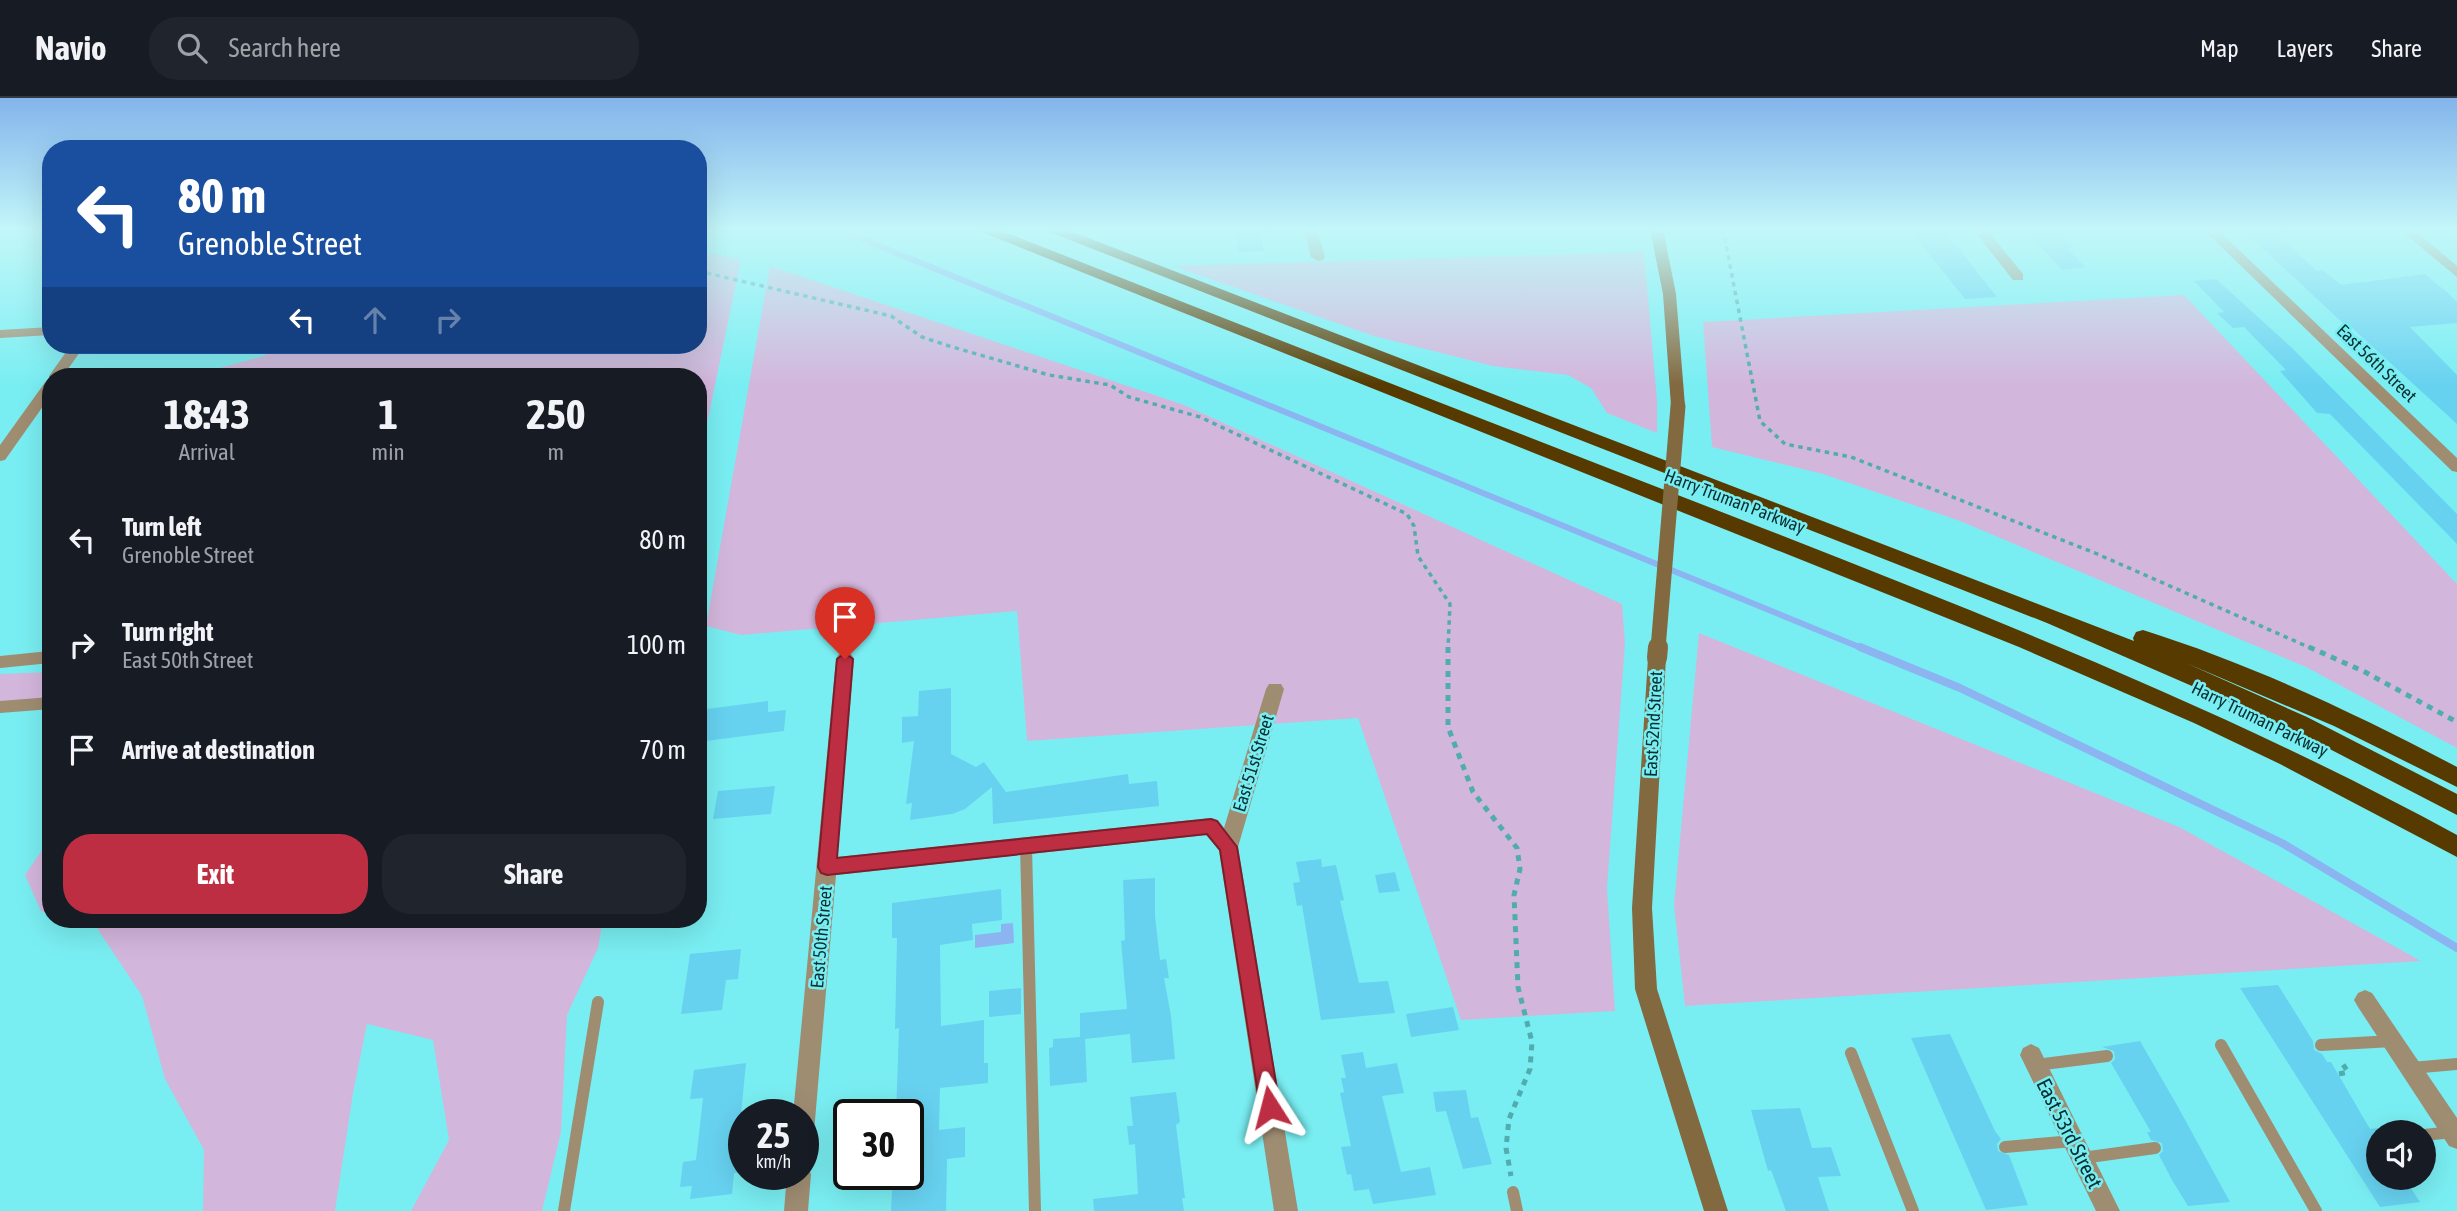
<!DOCTYPE html>
<html lang="en">
<head>
<meta charset="utf-8">
<style>
	body { margin:0; font-family:"Asap Condensed",sans-serif; background:#20242c; color:#f1f3f6; height:100vh; display:flex; flex-direction:column; font-size:26px; white-space:nowrap }
	* { box-sizing:border-box; margin:0 }
	p { font-size:23px; color:#9ea1a6 }
	.icon { flex:none; width:38px; height:38px; fill:none; stroke:currentColor; stroke-width:2; stroke-linecap:round; stroke-linejoin:round }
	.map { position:relative; flex:1; overflow:hidden }
	.drawer { position:absolute; left:42px; top:270px; width:665px; height:560px; display:flex; flex-direction:column; background:#171b24; border-radius:28px; box-shadow:0 7px 28px #0002 }
	.drawer>* { flex:none }
	.guide { position:absolute; left:42px; top:42px; width:665px; height:214px; border-radius:28px; box-shadow:0 7px 28px #0002; background:#1a4fa0; color:#fff; overflow:hidden }
	.buttons { position:absolute; left:2366px; top:1022px; display:grid; gap:14px }
	.buttons a { display:grid; place-items:center; width:70px; height:70px; border-radius:50%; background:#171b24; box-shadow:0 7px 28px #0002; font-size:35px }
	.speed { position:absolute; left:728px; top:1001px; display:flex; gap:14px; font-size:35px; font-weight:700; text-align:center }
	.speed>* { display:grid; place-content:center; width:91px; height:91px; border-radius:50%; background:#171b24; box-shadow:0 7px 28px #0002; line-height:1 }
	.speed small { font-size:18px; font-weight:400 }
	.speed .limit { border:4px solid #111; border-radius:10px; background:#fff; color:#111 }
	.pin { position:absolute; display:grid; place-items:center; width:60px; height:60px; color:#fff; margin:-72px -30px; border-radius:50% 50% 50% 0; rotate:-45deg; box-shadow:0 0 7px #0007 }
	.pin .icon { rotate:45deg }
	.me { position:absolute; width:77px; margin:-38px; rotate:351deg; stroke-linejoin:round; filter:drop-shadow(0 0 5px #0008) }
	.turn { display:flex; align-items:center; gap:24px; height:147px; padding:0 21px; font-size:32px }
	.turn .icon { width:91px; height:91px; stroke-width:2.5 }
	.turn b { display:block; font-size:49px; line-height:60px }
	.lanes { display:flex; align-items:center; height:66px; padding:0 21px; background:#0003; justify-content:center; gap:35px; direction:ltr }
	.lanes .off { opacity:.35 }
	.eta { display:flex; justify-content:space-evenly; align-items:center; height:119px; text-align:center }
	.eta b { font-size:42px; font-weight:700; line-height:49px }
	.action { display:flex; gap:14px; margin-top:auto; padding:14px 21px }
	.action a { flex:1; height:80px; border-radius:28px; background:#be2e42; color:#fff; font-size:28px; font-weight:700; line-height:80px; text-align:center }
	.action a+a { background:#20242c; color:#f1f3f6 }
	ul { padding:0; list-style:none }
	li { display:flex; align-items:center; gap:21px; height:105px; padding:0 21px }
	li div { flex:1 }
	li b { display:block; font-size:26px }
	li em { font-style:normal }
	header { display:flex; align-items:center; gap:42px; box-sizing:border-box; height:98px; padding:0 35px; background:#171b24; border-bottom:2px solid #363941 }
	header strong { font-size:33px }
	nav { display:flex; gap:38px; margin-inline-start:auto; font-size:24px }
	.search { width:490px; height:63px; background:#20242c; display:flex; align-items:center; gap:18px; box-sizing:border-box; padding:0 24px; border-radius:28px; color:#9ea1a6; font-size:26px }
	.map>svg:first-child { display:block }
	.green { fill:#d3b6dc }
	.water { fill:#8cb4f1 }
	.lines { fill:none; stroke-linecap:round; stroke-linejoin:round }
	.stream-far1 { stroke:#8cb4f1; stroke-width:6 }
	.stream { stroke:#8cb4f1; stroke-width:8 }
	.building { fill:#67d2f0 }
	.path-far1 { stroke:#51acaf; stroke-width:3.5; stroke-dasharray:4.5 4.5; stroke-linecap:butt }
	.path { stroke:#51acaf; stroke-width:5; stroke-dasharray:6 6; stroke-linecap:butt }
	.service { stroke:#9f8d72; stroke-width:12 }
	.minor { fill:#9f8d72; fill-rule:evenodd }
	.tertiary { fill:#9f8d72; fill-rule:evenodd }
	.secondary { fill:#82693f; fill-rule:evenodd }
	.motorway { fill:#563a00; fill-rule:evenodd }
	.secondary-bridge-far1 { stroke:#82693f; stroke-width:15 }
	.secondary-bridge { stroke:#82693f; stroke-width:20 }
	.route { fill:#be2e42; stroke:#7c1e2b; stroke-width:2 }
	.labels { text-anchor:middle; dominant-baseline:central; stroke-width:5; stroke-linejoin:round; paint-order:stroke }
	.street-label { font-size:18px; fill:#072f31; stroke:#79eef2 }
	.near-street-label { font-size:21px; fill:#072f31; stroke:#79eef2 }
</style>
</head>
<body>
<header>
<strong>Navio</strong>
<div class="search"><svg class="icon" aria-label="search" viewBox="0 0 24 24"><circle cx="10" cy="10" r="6"/><path d="M15 15l6 6"/></svg>Search here</div>
<nav><a>Map</a><a>Layers</a><a>Share</a></nav>
</header>
<div class="map">
<svg width="2457" height="1113" viewBox="0 0 2457 1113">
	<rect width="100%" height="100%" fill="#79eef2"/>
	<g class="green">
		<polygon points="698,153 741,161 698,369 698,278 190,278 264,258 278,247 698,247"/>
		<polygon points="1644,154 1657,302 1657,335 1607,315 1591,290 1568,277 1493,268 1374,238 1173,168"/>
		<polygon points="770,168 1184,307 1622,506 1625,545 1607,790 1615,913 1461,922 1358,620 1027,643 1017,513 741,537 706,528"/>
		<polygon points="2184,197 2457,486 2457,650 2306,569 1960,423 1823,376 1712,349 1703,224"/>
		<polygon points="1699,535 2179,729 2421,863 1685,908 1674,807"/>
		<polygon points="51,574 51,606 0,611 0,576"/>
		<polygon points="51,739 51,816 41,813 25,777"/>
		<polygon points="67,821 603,821 598,850 567,917 561,1034 542,1113 411,1113 449,1042 433,942 367,926 353,995 335,1113 203,1113 204,1052 165,981 142,898 97,830"/>
	</g>
	<polygon class="water" points="1013,825 1014,845 975,850 975,837 1001,834 1001,826"/>
	<g class="lines">
		<polyline class="stream-far1" points="838,131 1864,551"/>
		<polyline class="stream" points="1860,549 1960,590 2282,745 2457,850"/>
	</g>
	<g class="building">
		<polygon points="1239,131 1260,131 1264,153 1238,154 1235,136 1240,136"/>
		<polygon points="1909,131 1943,131 1997,199 1965,201"/>
		<polygon points="2024,131 2057,131 2074,149 2067,150 2085,169 2062,172"/>
		<polygon points="2242,131 2272,131 2317,173 2323,172 2341,187 2425,176 2449,196 2457,204 2457,225 2410,229 2457,277 2457,326 2350,228 2346,228"/>
		<polygon points="2216,181 2292,250 2457,416 2457,446 2330,316 2317,315 2280,273 2286,272 2244,229 2233,230 2217,215 2224,214 2194,183"/>
		<polygon points="951,590 951,656 976,669 984,664 1006,694 1128,676 1129,686 1157,683 1159,708 993,726 992,689 965,711 952,716 910,722 912,705 906,706 914,643 902,645 902,619 918,618 919,593"/>
		<polygon points="768,603 768,614 786,612 784,633 698,644 698,623 706,622 707,611"/>
		<polygon points="775,688 771,716 713,721 718,693"/>
		<polygon points="1321,761 1322,769 1336,767 1344,802 1340,803 1359,885 1388,883 1395,915 1321,922 1302,807 1297,808 1293,785 1300,784 1296,764"/>
		<polygon points="1395,774 1400,793 1379,795 1375,777"/>
		<polygon points="1155,780 1155,818 1160,862 1166,861 1169,880 1164,880 1171,918 1175,961 1132,965 1130,936 1085,941 1087,984 1050,988 1049,950 1053,949 1053,941 1080,939 1080,915 1127,911 1121,843 1125,842 1123,782"/>
		<polygon points="1001,791 1002,822 972,826 973,842 940,847 941,928 984,922 984,965 988,965 988,985 940,990 939,1032 965,1029 965,1059 947,1061 946,1113 891,1113 893,1076 908,1076 908,1017 896,1017 899,930 895,931 897,840 892,840 892,805"/>
		<polygon points="741,851 738,881 726,882 722,912 681,916 690,856"/>
		<polygon points="2278,887 2313,943 2314,952 2322,956 2327,964 2331,964 2370,1031 2378,1030 2378,1080 2404,1080 2420,1104 2380,1109 2240,890"/>
		<polygon points="1021,890 1021,916 989,919 989,893"/>
		<polygon points="1453,909 1459,932 1411,939 1406,916"/>
		<polygon points="1950,936 1995,1033 2001,1041 1997,1046 1998,1053 2009,1057 2028,1107 1986,1112 1911,940"/>
		<polygon points="2140,943 2178,1009 2230,1104 2188,1108 2172,1082 2159,1057 2163,1053 2162,1045 2151,1042 2147,1034 2151,1034 2111,965 2115,961 2114,953 2102,949"/>
		<polygon points="1363,954 1366,970 1397,965 1404,995 1382,998 1401,1074 1430,1069 1436,1097 1373,1106 1369,1091 1354,1093 1351,1076 1347,1077 1341,1049 1351,1048 1340,995 1344,994 1341,980 1346,980 1341,957"/>
		<polygon points="746,965 737,1057 741,1056 739,1075 734,1075 732,1096 690,1101 692,1088 680,1089 683,1064 696,1062 703,1000 690,1001 694,972"/>
		<polygon points="1466,992 1471,1020 1478,1019 1492,1066 1463,1071 1446,1013 1436,1014 1433,994"/>
		<polygon points="1176,994 1180,1024 1176,1027 1185,1100 1182,1100 1184,1113 1094,1113 1093,1101 1138,1096 1135,1046 1129,1047 1127,1028 1133,1028 1130,999"/>
		<polygon points="1800,1010 1812,1050 1831,1049 1841,1078 1818,1079 1829,1113 1786,1113 1771,1072 1768,1073 1751,1012"/>
	</g>
	<g class="lines">
		<g class="path-far1">
			<polyline points="1723,131 1760,323 1785,346 1851,359 2095,455 2313,551"/>
			<polyline points="698,173 891,218 922,239 949,248 1049,277 1110,287 1129,299 1200,319 1407,416 1414,428 1418,458 1450,506 1448,551"/>
		</g>
		<g class="path">
			<polyline points="1448,549 1448,629 1473,694 1517,750 1520,771 1514,797 1518,889 1532,944 1530,971 1509,1021 1506,1050 1511,1078"/>
			<polyline points="2309,549 2365,574 2457,624"/>
			<polyline points="2339,976 2348,974 2340,962"/>
		</g>
		<g class="service">
			<polyline points="0,564 50,559"/>
			<polyline points="0,609 51,605"/>
			<polyline points="1026,748 1035,1113"/>
			<polyline points="2221,947 2316,1113"/>
			<polyline points="2321,947 2393,943"/>
			<polyline points="1851,955 1913,1113"/>
			<polyline points="2036,967 2107,958"/>
			<polyline points="2411,970 2457,966"/>
			<polyline points="2424,1037 2453,1034"/>
			<polyline points="2005,1049 2073,1043"/>
			<polyline points="2082,1060 2155,1050"/>
			<polyline points="1513,1094 1517,1113"/>
			<polyline points="564,1113 598,904"/>
		</g>
		<g class="minor">
			<polygon points="1304,131 1317,131 1325,159 1323,162 1318,163 1311,159"/>
			<polygon points="1973,131 1986,131 2023,176 2023,182 2013,182"/>
			<polygon points="2203,131 2217,131 2457,360 2457,374 2452,373"/>
			<polygon points="2399,131 2413,131 2457,168 2457,179"/>
			<polygon points="845,554 851,556 854,561 837,759 1211,720 1218,722 1224,730 1266,591 1269,586 1281,586 1284,591 1238,749 1298,1113 1274,1113 1219,752 1206,737 836,777 814,1034 811,1042 803,1045 803,1017 793,1017 836,561 839,556"/>
			<polygon points="2365,892 2372,895 2457,1020 2457,1051 2449,1048 2358,909 2354,902 2358,895"/>
			<polygon points="2031,946 2039,950 2120,1113 2096,1113 2020,957 2023,950"/>
			<polygon points="803,1066 807,1068 811,1076 808,1113 784,1113 787,1076 803,1076"/>
		</g>
		<g class="tertiary">
			<polygon points="51,229 51,237 0,240 0,232"/>
			<polygon points="71,247 85,247 63,278 51,278 51,281 49,278"/>
			<polygon points="51,281 51,297 5,362 0,363 0,347 46,283"/>
		</g>
		<g class="secondary">
			<polygon points="1650,131 1663,131 1676,196 1685,308 1678,313 1671,308 1663,196"/>
			<polygon points="1657,553 1663,555 1666,560 1652,810 1657,891 1728,1113 1704,1113 1635,891 1632,810 1648,560 1651,555"/>
		</g>
		<g class="motorway">
			<path d="M 974,131 L 997,131 C 1243,228 1490,324 1737,420 C 1982,516 2226,611 2457,737 L 2457,759 L 2280,666 L 2194,625 L 2019,549 Z"/>
			<path d="M 1042,131 L 1065,131 L 2134,543 L 2133,540 L 2136,534 L 2143,532 C 2251,566 2357,616 2457,669 L 2457,689 L 2334,628 L 2186,565 L 2307,619 L 2457,696 L 2457,717 L 2291,631 L 2047,525 Z"/>
		</g>
		<polyline class="secondary-bridge-far1" points="1658,551 1678,308"/>
		<polyline class="secondary-bridge" points="1657,560 1658,549"/>
	</g>
	<linearGradient id="sky" x2="0" y2="1"><stop stop-color="#83b4ec"/><stop offset="0.46" stop-color="#c3f7f9"/><stop offset="1" stop-color="#c3f7f9" stop-opacity="0"/></linearGradient>
	<rect width="2457" height="287" fill="url(#sky)"/>
	<polygon class="route" points="845,555 853,561 837,760 1211,721 1217,723 1237,749 1280,1009 1277,1016 1270,1019 1263,1016 1260,1009 1220,752 1207,736 827,777 821,775 818,769 837,561"/>
	<g class="labels">
		<g class="street-label">
			<text transform="translate(2377 265) rotate(44)">East 56th Street</text>
			<text transform="translate(1735 403) rotate(21)">Harry Truman Parkway</text>
			<text transform="translate(2260 621) rotate(26)">Harry Truman Parkway</text>
			<text transform="translate(1653 626) rotate(-87)">East 52nd Street</text>
			<text transform="translate(1253 665) rotate(-73)">East 51st Street</text>
			<text transform="translate(821 839) rotate(-85)">East 50th Street</text>
		</g>
		<g class="near-street-label">
			<text transform="translate(2070 1035) rotate(63)">East 53rd Street</text>
		</g>
	</g>
</svg>
<div class="buttons">
<a><svg class="icon" aria-label="sound" viewBox="0 0 24 24"><path d="M4 9h4l5-4v14l-5-4H4zM17 9q2 3 0 6"/></svg></a>
</div>
<div class="speed"><div>25<small>km/h</small></div><div class="limit">30</div></div>
<div class="pin" style="left:845px;top:561px;background:#d93025"><svg class="icon" aria-label="arrive" viewBox="0 0 24 24"><path d="M6 21V4h12l-3 4 3 4H6"/></svg></div>
<svg class="me" style="left:1270px;top:1009px" viewBox="-20 -20 40 40"><path d="M0-17L14 15 0 8-14 15z" fill="#be2e42" stroke="#fff" stroke-width="4"/></svg>
<div class="guide">
<div class="turn"><svg class="icon" aria-label="left" viewBox="0 0 24 24"><path d="M17 20v-9H6M10 6l-5 5 5 5"/></svg><div><b>80 m</b>Grenoble Street</div></div>
<div class="lanes"><svg class="icon" aria-label="left" viewBox="0 0 24 24"><path d="M17 20v-9H6M10 6l-5 5 5 5"/></svg><svg class="icon off" aria-label="ahead" viewBox="0 0 24 24"><path d="M12 20V5M6 11l6-6 6 6"/></svg><svg class="icon off" aria-label="right" viewBox="0 0 24 24"><path d="M7 20v-9h11M14 6l5 5-5 5"/></svg></div>
</div>
<section class="drawer">
<div class="eta">
<div><b>18:43</b><p>Arrival</p></div>
<div><b>1</b><p>min</p></div>
<div><b>250</b><p>m</p></div>
</div>
<ul>
<li><svg class="icon" aria-label="left" viewBox="0 0 24 24"><path d="M17 20v-9H6M10 6l-5 5 5 5"/></svg><div><b>Turn left</b><p>Grenoble Street</p></div><em>80 m</em></li>
<li><svg class="icon" aria-label="right" viewBox="0 0 24 24"><path d="M7 20v-9h11M14 6l5 5-5 5"/></svg><div><b>Turn right</b><p>East 50th Street</p></div><em>100 m</em></li>
<li><svg class="icon" aria-label="arrive" viewBox="0 0 24 24"><path d="M6 21V4h12l-3 4 3 4H6"/></svg><div><b>Arrive at destination</b></div><em>70 m</em></li>
</ul>
<div class="action"><a>Exit</a><a>Share</a></div>
</section>
</div>
</body>
</html>
